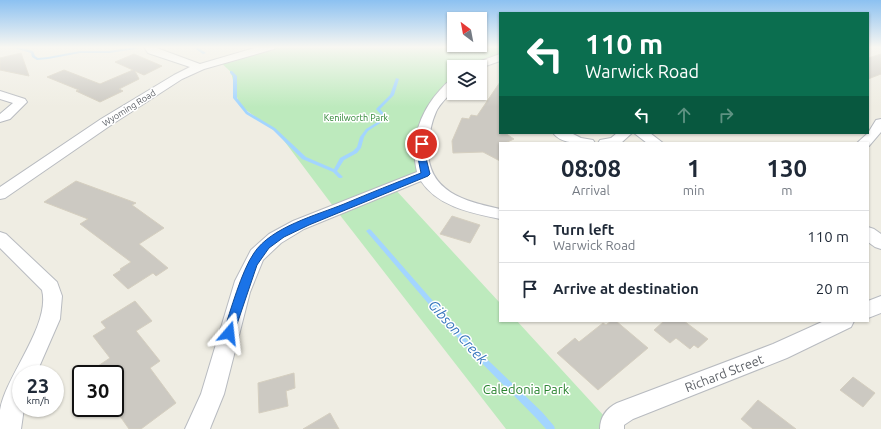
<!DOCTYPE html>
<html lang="en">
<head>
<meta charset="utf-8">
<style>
	body { margin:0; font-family:Ubuntu,sans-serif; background:#f2f2f3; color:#1f2937; height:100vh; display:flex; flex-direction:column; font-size:15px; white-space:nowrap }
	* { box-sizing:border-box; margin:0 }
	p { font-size:13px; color:#747a83 }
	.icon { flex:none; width:22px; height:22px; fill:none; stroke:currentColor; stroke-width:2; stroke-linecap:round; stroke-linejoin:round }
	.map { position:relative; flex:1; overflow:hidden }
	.side { position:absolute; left:499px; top:142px; width:370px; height:180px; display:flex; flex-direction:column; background:#fff; border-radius:0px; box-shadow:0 1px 3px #0004 }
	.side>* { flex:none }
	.top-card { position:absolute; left:499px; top:12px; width:370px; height:122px; border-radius:0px; box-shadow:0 1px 3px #0004; background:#0b6e4f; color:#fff; overflow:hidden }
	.needle { width:26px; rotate:328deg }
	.fabs { position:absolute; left:447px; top:12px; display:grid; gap:8px }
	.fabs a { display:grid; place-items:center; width:40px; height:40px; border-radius:0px; background:#fff; box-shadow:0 1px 3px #0004; font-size:20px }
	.speed { position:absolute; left:12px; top:365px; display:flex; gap:8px; font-size:20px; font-weight:700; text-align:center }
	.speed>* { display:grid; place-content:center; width:52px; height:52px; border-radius:50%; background:#fff; box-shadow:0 1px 3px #0004; line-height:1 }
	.speed small { font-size:10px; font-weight:400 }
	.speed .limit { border:2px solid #111; border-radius:6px; background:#fff; color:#111 }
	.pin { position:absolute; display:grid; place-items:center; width:34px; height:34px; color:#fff; margin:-17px; border:2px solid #fff; border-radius:50%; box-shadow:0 1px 4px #0007 }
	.me { position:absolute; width:44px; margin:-22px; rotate:17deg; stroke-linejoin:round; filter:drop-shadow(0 0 3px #0008) }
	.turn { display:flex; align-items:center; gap:14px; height:84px; padding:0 20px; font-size:18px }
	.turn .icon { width:52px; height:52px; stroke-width:2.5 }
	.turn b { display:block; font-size:28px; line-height:34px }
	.lanes { display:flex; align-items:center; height:38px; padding:0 20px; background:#0003; justify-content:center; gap:20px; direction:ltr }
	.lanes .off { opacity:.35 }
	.eta { display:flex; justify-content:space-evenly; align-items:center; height:68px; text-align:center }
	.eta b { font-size:24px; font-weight:600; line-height:28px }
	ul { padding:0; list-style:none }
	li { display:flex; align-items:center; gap:12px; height:52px; padding:0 20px; border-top:1px solid #e0e1e3 }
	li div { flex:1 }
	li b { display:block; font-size:15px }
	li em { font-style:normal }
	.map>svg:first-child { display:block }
	.green { fill:#bdeabd }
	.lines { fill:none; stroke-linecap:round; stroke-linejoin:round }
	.stream { fill:#a3d5ff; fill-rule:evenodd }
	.building { fill:#ccc9c2; stroke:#d5cfc0 }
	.minor-casing { stroke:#b8bbc0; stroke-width:2 }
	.minor { fill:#fff; fill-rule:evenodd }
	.route { fill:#1a73e8; stroke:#114b97 }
	.labels { text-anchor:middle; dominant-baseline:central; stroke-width:3; stroke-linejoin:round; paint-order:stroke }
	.far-street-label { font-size:9px; fill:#5b5f65; stroke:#fff }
	.far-park-label { font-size:9px; fill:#2b8431; stroke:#fff }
	.near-street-label { font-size:13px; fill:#5b5f65; stroke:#fff }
	.near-park-label { font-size:13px; fill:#2b8431; stroke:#fff }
	.near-water-label { font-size:14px; font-style:italic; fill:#3575bc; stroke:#fff }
</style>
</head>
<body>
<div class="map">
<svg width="881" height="429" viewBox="0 0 881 429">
	<rect width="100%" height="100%" fill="#efede3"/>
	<polygon class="green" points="270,47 500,47 500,57 474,67 454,67 454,83 430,113 425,174 393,187 500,303 500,321 517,321 616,429 506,429 336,210 279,134 239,105 231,72 219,61"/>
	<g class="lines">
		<g class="stream">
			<polygon points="11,47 17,47 33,51 35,56 38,58 48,57 80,51 109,51 135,47 138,48 136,49 109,53 80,53 48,59 37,60 32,57 31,53"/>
			<polygon points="193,47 197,47 206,53 203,54"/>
			<polygon points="230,71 232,71 237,76 237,98 248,112 275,128 306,157 334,169 340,158 353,151 357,147 360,137 366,129 384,118 376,109 390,95 396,78 399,79 394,95 380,109 388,118 368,131 364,137 361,148 357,153 344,160 337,171 343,177 341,178 339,178 333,172 302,159 273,130 246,114 233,98 233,76 230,73"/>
			<polygon points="369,229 371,230 467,340 542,412 554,426 555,429 546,429 536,418 463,344 367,232 366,231"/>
		</g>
	</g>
	<g class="building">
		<polygon points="21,53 29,76 0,70 0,58"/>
		<polygon points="134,54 162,66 144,75 135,71 139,79 119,89 123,91 100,102 76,91 79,90 47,77 64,70 100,84 133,70 115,62"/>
		<polygon points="881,54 881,74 868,79 868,58"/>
		<polygon points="500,82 500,133 505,133 514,139 505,143 500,143 500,161 483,152 453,153 452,141 462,118 469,119 471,115 477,116"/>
		<polygon points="76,181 136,203 132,205 164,228 139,244 168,268 156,276 153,273 128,289 113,275 121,270 120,269 131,262 80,224 88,219 44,202"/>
		<polygon points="452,216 480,225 470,243 440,234"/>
		<polygon points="135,301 152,321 136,331 160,361 150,368 176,403 141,429 129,429 115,409 115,374 86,374 110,358 93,336 106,328 101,322"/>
		<polygon points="611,321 616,321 648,348 598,390 557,353 575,338 579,342 603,323 606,325"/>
		<polygon points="664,321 684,321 708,339 698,348 694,345 690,349 676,338 670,343 654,330"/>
		<polygon points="294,373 295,388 286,391 288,406 259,413 258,383"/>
		<polygon points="853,377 875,393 863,407 840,390"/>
		<polygon points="758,400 796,429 753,429 741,419"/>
		<polygon points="330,413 339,429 303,429"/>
	</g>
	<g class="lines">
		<defs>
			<g id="minor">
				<polygon points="144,47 154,47 200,64 258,47 275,47 274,49 204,69 182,79 111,125 5,198 0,199 0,187 101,119 174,75 190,67 148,53"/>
				<polygon points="500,54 500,61 480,68 480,67 469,67 470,65"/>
				<path d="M 454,79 C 454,81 455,85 454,88 C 452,93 439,104 436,112 C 431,123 429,136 428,148 C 427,192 465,201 500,209 L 500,219 C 472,213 438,207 421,181 L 304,229 L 281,243 L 263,260 L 250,292 L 224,394 L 211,426 L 210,429 L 185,429 L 201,394 L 235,281 L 251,250 L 269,234 L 293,221 L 417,172 C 410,142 419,113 440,90 C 444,86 448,80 454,79 Z"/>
				<polygon points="0,91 25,99 27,102 10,119 0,122 0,114 13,103 0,99"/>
				<polygon points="881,119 881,132 869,146 868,143 857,143 868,133 876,120"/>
				<path d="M 553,133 L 571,133 L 581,138 L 593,140 L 595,143 C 582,143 562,145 553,133 Z"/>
				<polygon points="617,133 632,133 621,143 598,143 600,140 611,138"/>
				<polygon points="634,133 650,133 663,143 647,143"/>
				<polygon points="868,227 874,229 881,234 881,249 875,247 868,242"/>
				<path d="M 0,232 L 6,234 L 57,282 L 62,296 L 60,319 L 36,374 L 21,374 L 21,408 L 24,408 L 21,429 L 0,429 C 0,423 0,416 0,410 C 6,375 51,325 42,290 L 0,248 Z"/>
				<polygon points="881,296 881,313 868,318 868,301"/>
				<path d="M 824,321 L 854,321 L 851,327 L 787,358 L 633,419 L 624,425 L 624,429 L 600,429 C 600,417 607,408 617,403 L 773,344 Z"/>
			</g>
		</defs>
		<use href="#minor" class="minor-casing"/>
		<use href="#minor" class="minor"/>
	</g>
	<linearGradient id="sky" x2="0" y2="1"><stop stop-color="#8cc1f1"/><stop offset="0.44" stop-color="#f8f7f2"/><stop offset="1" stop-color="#f8f7f2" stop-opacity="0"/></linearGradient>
	<rect width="881" height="107" fill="url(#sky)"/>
	<path class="route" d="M 422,142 L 426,144 L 426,158 L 430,174 L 428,176 L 309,225 L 284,237 L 269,248 L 257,265 L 233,336 L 229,338 L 225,336 L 223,333 C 231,310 241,272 254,253 C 271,227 317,215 344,204 C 370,193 395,183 421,173 L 418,158 L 418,144 Z"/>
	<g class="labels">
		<g class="far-street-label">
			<text transform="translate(129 108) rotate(-32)">Wyoming Road</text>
		</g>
		<g class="far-park-label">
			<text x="356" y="118">Kenilworth Park</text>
		</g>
		<g class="near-street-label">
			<text transform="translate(724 373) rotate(-21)">Richard Street</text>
		</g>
		<g class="near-park-label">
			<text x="526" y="389">Caledonia Park</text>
		</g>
		<g class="near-water-label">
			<text transform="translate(458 332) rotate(48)">Gibson Creek</text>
		</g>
	</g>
</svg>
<div class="fabs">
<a><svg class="needle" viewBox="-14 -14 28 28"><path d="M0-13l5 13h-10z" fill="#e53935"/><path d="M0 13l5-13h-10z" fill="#747a83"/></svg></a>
<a><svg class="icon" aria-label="layers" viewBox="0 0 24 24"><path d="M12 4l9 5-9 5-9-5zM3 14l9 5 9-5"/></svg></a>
</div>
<div class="speed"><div>23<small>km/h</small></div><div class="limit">30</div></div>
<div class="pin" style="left:422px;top:144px;background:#d93025"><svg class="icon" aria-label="arrive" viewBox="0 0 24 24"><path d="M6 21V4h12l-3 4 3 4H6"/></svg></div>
<svg class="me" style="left:229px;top:333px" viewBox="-20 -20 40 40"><path d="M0-17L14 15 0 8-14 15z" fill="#1a73e8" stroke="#fff" stroke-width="4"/></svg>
<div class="top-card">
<div class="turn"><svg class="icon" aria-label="left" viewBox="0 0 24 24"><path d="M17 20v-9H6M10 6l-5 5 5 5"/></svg><div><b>110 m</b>Warwick Road</div></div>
<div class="lanes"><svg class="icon" aria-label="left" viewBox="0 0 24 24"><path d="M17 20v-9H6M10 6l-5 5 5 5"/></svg><svg class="icon off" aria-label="ahead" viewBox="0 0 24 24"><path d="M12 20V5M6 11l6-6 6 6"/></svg><svg class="icon off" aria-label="right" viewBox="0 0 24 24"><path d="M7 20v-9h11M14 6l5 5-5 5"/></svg></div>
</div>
<section class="side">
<div class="eta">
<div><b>08:08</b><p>Arrival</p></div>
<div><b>1</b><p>min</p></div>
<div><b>130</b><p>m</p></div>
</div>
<ul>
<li><svg class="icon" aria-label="left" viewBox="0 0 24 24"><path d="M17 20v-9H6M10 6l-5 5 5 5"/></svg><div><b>Turn left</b><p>Warwick Road</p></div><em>110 m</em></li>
<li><svg class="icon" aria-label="arrive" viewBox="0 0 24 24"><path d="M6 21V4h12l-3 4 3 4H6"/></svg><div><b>Arrive at destination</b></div><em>20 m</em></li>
</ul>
</section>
</div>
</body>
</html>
